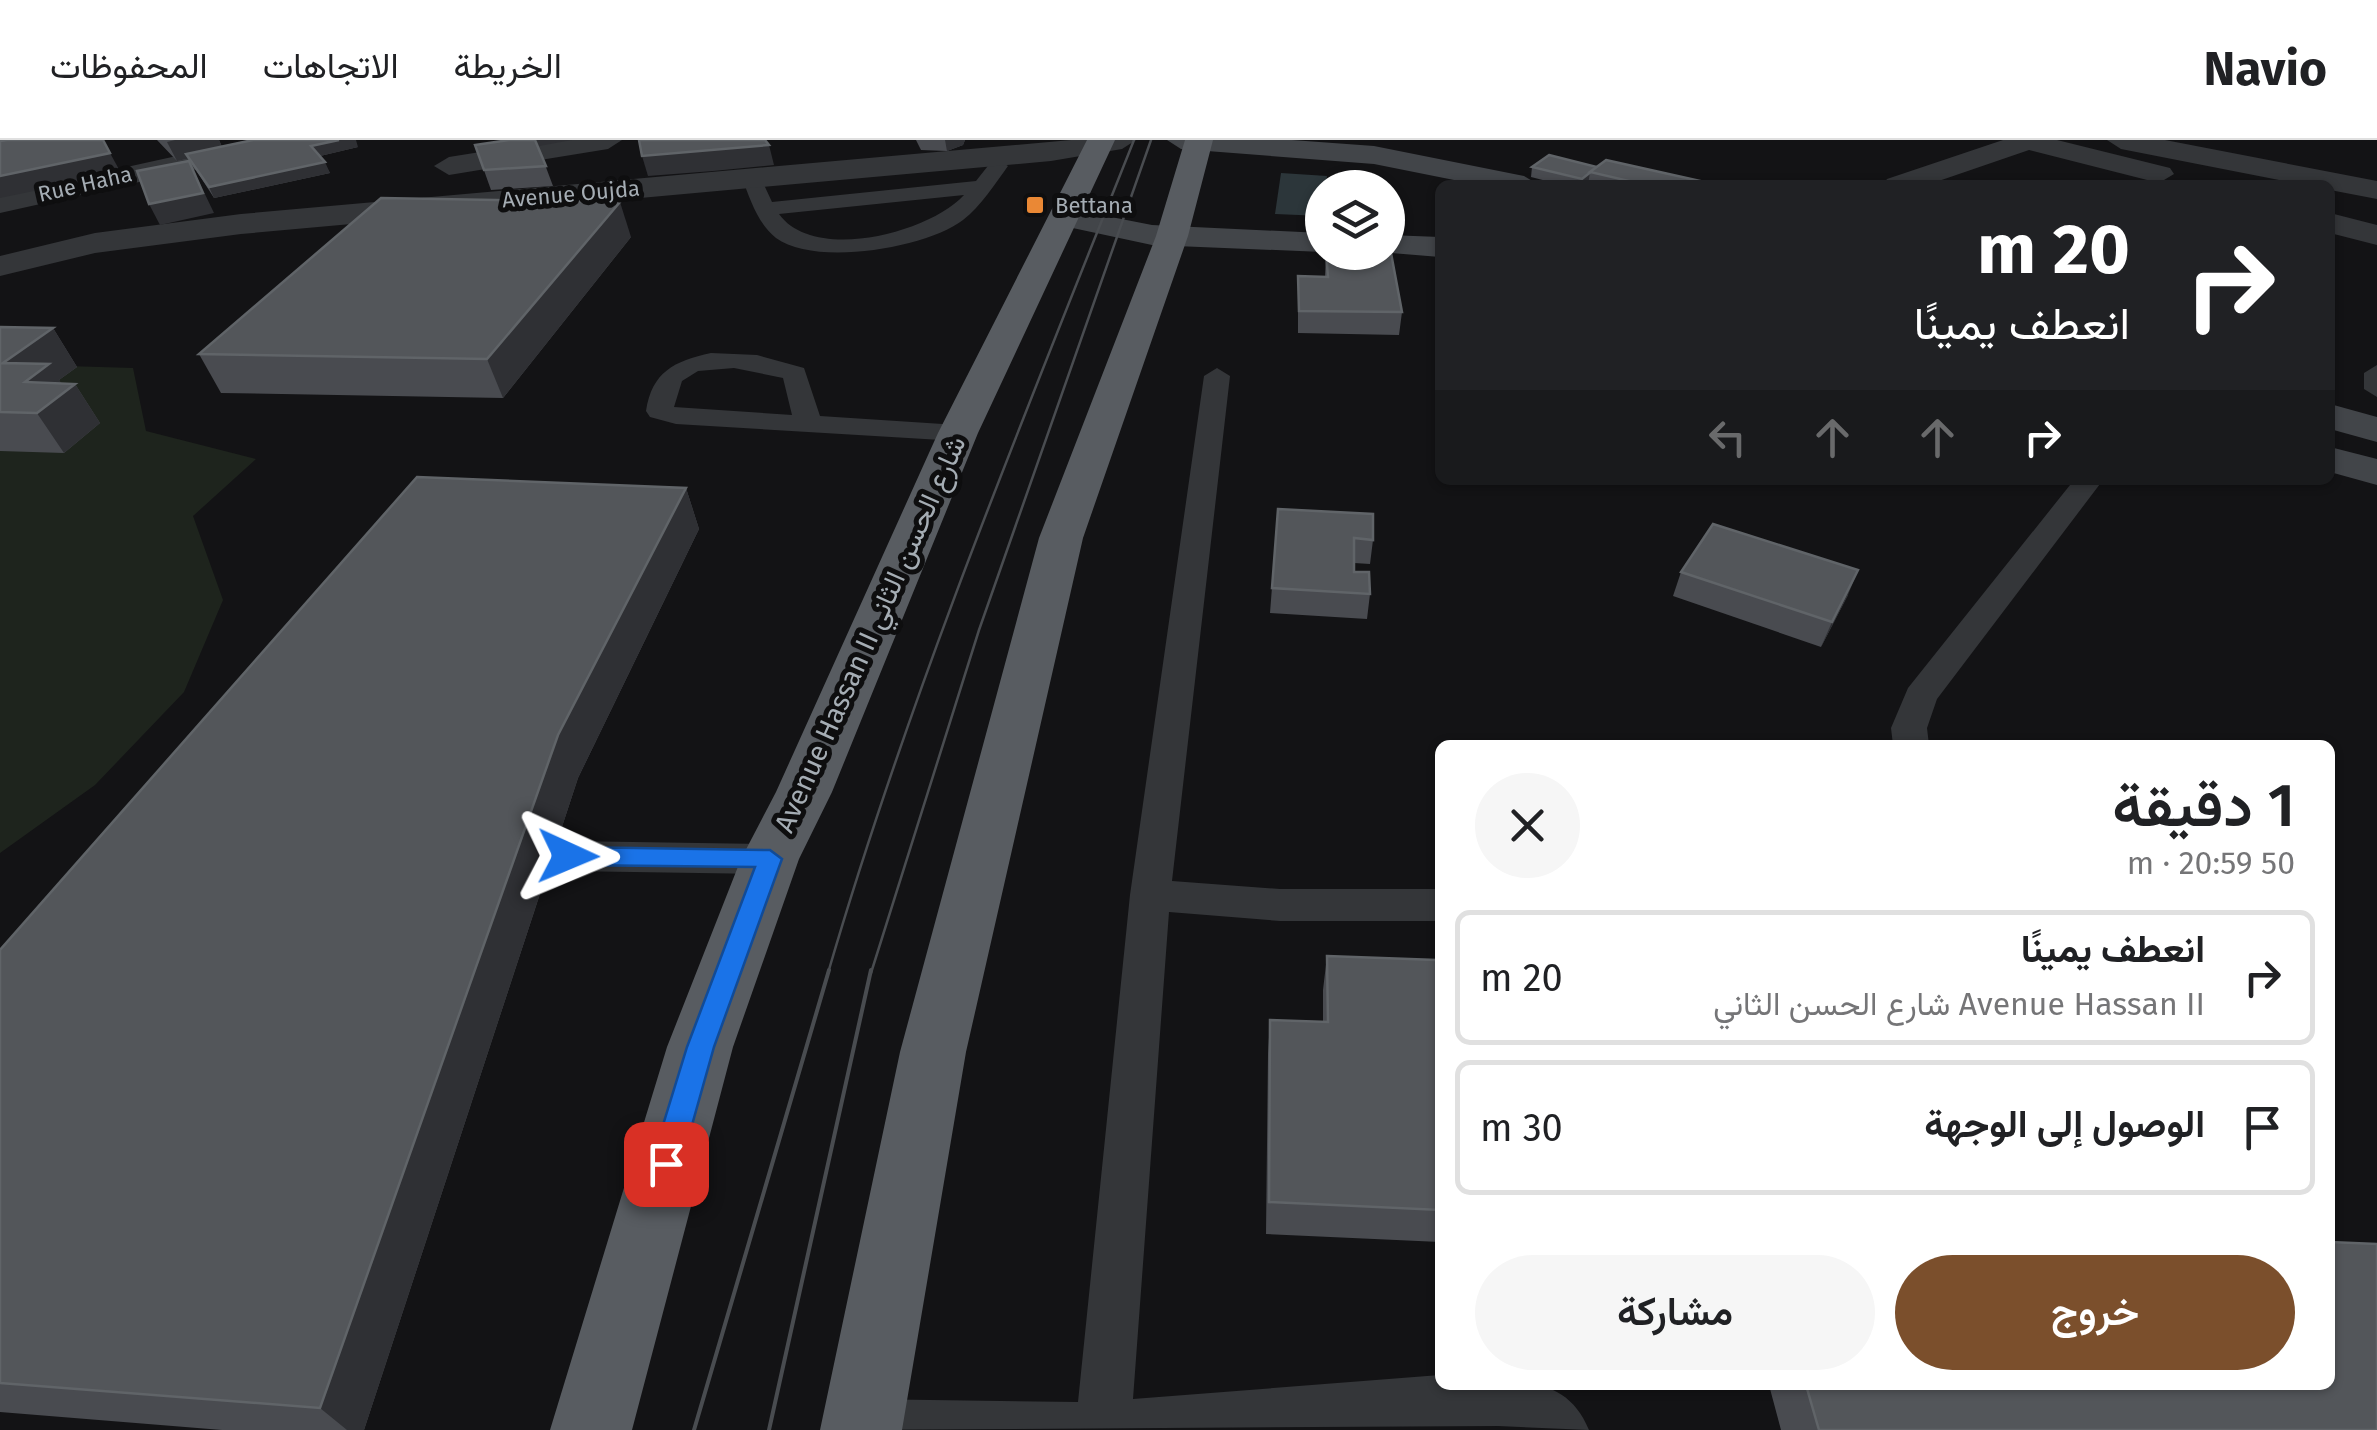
<!DOCTYPE html>
<html lang="ar">
<head>
<meta charset="utf-8">
<style>
	body { margin:0; font-family:"Fira Sans",Vazirmatn,sans-serif; background:#f6f6f6; color:#202124; direction:rtl; height:100vh; display:flex; flex-direction:column; font-size:38px; white-space:nowrap }
	* { box-sizing:border-box; margin:0 }
	p { font-size:32px; color:#757577 }
	.icon { flex:none; width:55px; height:55px; fill:none; stroke:currentColor; stroke-width:2; stroke-linecap:round; stroke-linejoin:round }
	.map { position:relative; flex:1; overflow:hidden; direction:ltr }
	.details { position:absolute; left:1435px; top:600px; width:900px; height:650px; display:flex; flex-direction:column; background:#fff; border-radius:15px; box-shadow:0 2px 8px #0004; direction:rtl }
	.details>* { flex:none }
	.guide { position:absolute; left:1435px; top:40px; width:900px; height:305px; border-radius:15px; box-shadow:0 2px 8px #0004; direction:rtl; background:#202124; color:#fff; overflow:hidden }
	.buttons { position:absolute; left:1305px; top:30px; display:grid; gap:20px }
	.buttons a { display:grid; place-items:center; width:100px; height:100px; border-radius:50%; background:#fff; box-shadow:0 2px 8px #0004; font-size:50px }
	.pin { position:absolute; display:grid; place-items:center; width:85px; height:85px; color:#fff; margin:-42px; border-radius:20px; box-shadow:0 5px 15px #0006 }
	.me { position:absolute; width:110px; margin:-55px; rotate:91deg; stroke-linejoin:round; filter:drop-shadow(0 0 8px #0008) }
	.turn { display:flex; align-items:center; gap:35px; height:210px; padding:0 40px; font-size:45px }
	.turn .icon { width:130px; height:130px; stroke-width:2.5 }
	.turn b { display:block; font-size:70px; line-height:85px }
	.lanes { display:flex; align-items:center; height:95px; padding:0 40px; background:#0003; justify-content:center; gap:50px; direction:ltr }
	.lanes .off { opacity:.35 }
	.round { display:grid; place-items:center; flex:none; width:105px; height:105px; border-radius:52px; background:#f6f6f6 }
	.summary { display:flex; align-items:center; justify-content:space-between; height:170px; padding:0 40px }
	h1 { font-size:60px; font-weight:600; line-height:75px }
	.action { display:flex; gap:20px; margin-top:auto; padding:20px 40px }
	.action a { flex:1; height:115px; border-radius:60px; background:#7b4f2c; color:#fff; font-size:40px; font-weight:600; line-height:115px; text-align:center }
	.action a+a { background:#f6f6f6; color:#202124 }
	ul { padding:0; list-style:none }
	li { display:flex; align-items:center; gap:30px; height:135px; margin:0 20px 15px; padding:0 20px; border:5px solid #e0e0e0; border-radius:15px }
	li div { flex:1 }
	li b { display:block; font-size:38px }
	li em { font-style:normal }
	header { display:flex; align-items:center; gap:60px; box-sizing:border-box; height:140px; padding:0 50px; background:#fff; border-bottom:2px solid #e0e0e0 }
	header strong { font-size:48px }
	nav { display:flex; gap:55px; margin-inline-start:auto; font-size:35px }
	.map>svg:first-child { display:block }
	.green { fill:#1e241d }
	.water { fill:#2c363a }
	.lines { fill:none; stroke-linecap:round; stroke-linejoin:round }
	.service { fill:#343639; fill-rule:evenodd }
	.minor { fill:#343639; fill-rule:evenodd }
	.secondary { fill:#424549; fill-rule:evenodd }
	.trunk { fill:#585c61; fill-rule:evenodd }
	.tram-far1 { stroke:#494c50; stroke-width:2.5 }
	.tram { stroke:#494c50; stroke-width:4 }
	.wall { fill:#494b50 }
	.shaded-wall { fill:#2f3034 }
	.building { fill:#53565a; stroke:#606468; stroke-width:2.5 }
	.route { fill:#1a73e8; stroke:#114b97; stroke-width:2.5 }
	.poi-dot { fill:#ea8835; stroke:#0e0e0f; stroke-width:4 }
	.labels { text-anchor:middle; dominant-baseline:central; stroke-width:10; stroke-linejoin:round; paint-order:stroke }
	.far-street-label { font-size:22px; fill:#a5adb4; stroke:#0e0e0f }
	.far-poi-label { font-size:22px; fill:#a5adb4; stroke:#0e0e0f; text-anchor:start }
	.street-label { font-size:28px; fill:#a5adb4; stroke:#0e0e0f }
</style>
</head>
<body>
<header>
<strong>Navio</strong>
<nav><a>الخريطة</a><a>الاتجاهات</a><a>المحفوظات</a></nav>
</header>
<div class="map">
<svg width="2377" height="1290" viewBox="0 0 2377 1290">
	<rect width="100%" height="100%" fill="#131315"/>
	<polygon class="green" points="0,224 133,228 146,291 256,319 193,376 223,460 184,552 95,645 0,713"/>
	<polygon class="water" points="1281,33 1327,36 1322,76 1275,74"/>
	<g class="lines">
		<g class="service">
			<path d="M 998,20 L 1008,26 C 995,44 981,66 963,80 C 927,108 815,127 776,98 C 758,84 750,59 742,38 L 759,34 L 772,62 L 976,41 L 991,22 ZM 964,55 C 929,93 814,123 779,74 Z"/>
			<path d="M 711,213 L 757,215 L 804,228 L 820,276 L 958,285 L 972,293 L 958,301 L 676,284 L 650,277 L 646,271 C 652,232 674,221 711,213 ZM 734,228 L 783,238 L 792,275 L 674,267 L 682,241 L 698,231 Z"/>
			<polygon points="2377,225 2377,257 2364,249 2364,233"/>
			<path d="M 1217,228 L 1230,236 L 1172,741 L 1280,749 L 1440,749 L 1440,781 L 1280,781 L 1169,772 L 1133,1259 L 1440,1235 L 1440,1245 C 1500,1245 1562,1225 1589,1290 L 1498,1286 L 834,1290 L 841,1267 L 861,1259 L 1078,1262 L 1130,755 L 1204,236 Z"/>
			<polygon points="2074,340 2103,340 1937,559 1927,588 1929,605 1893,605 1891,588 1908,548"/>
			<polygon points="568,701 770,704 784,709 790,719 784,729 770,734 568,731 554,726 548,716 554,706"/>
		</g>
		<g class="minor">
			<polygon points="249,0 302,0 288,9 0,73 0,55"/>
			<polygon points="555,0 622,0 608,9 449,35 434,26 449,17"/>
			<polygon points="1071,0 1136,0 1122,9 1051,21 241,94 95,113 0,136 0,116 95,93 241,74"/>
			<polygon points="2003,0 2057,0 2170,28 2174,34 2159,43 2029,10 1927,45 1883,45 1887,39"/>
			<polygon points="2107,0 2165,0 2377,41 2377,59 2330,50 2330,45 2305,45 2121,9"/>
			<polygon points="2330,73 2377,85 2377,105 2330,93"/>
		</g>
		<g class="secondary">
			<polygon points="1167,0 1292,0 1374,6 1524,36 1539,45 1479,45 1374,24 1181,9"/>
			<polygon points="1065,68 1152,85 1322,93 1323,112 1152,105 1054,84 1049,77"/>
			<polygon points="1388,95 1440,97 1440,117 1379,112 1388,112"/>
			<polygon points="2330,264 2377,277 2377,302 2330,289"/>
			<polygon points="2330,307 2377,319 2377,345 2330,332"/>
		</g>
		<g class="trunk">
			<polygon points="1087,0 1115,0 978,293 832,652 799,719 733,907 632,1290 550,1290 667,907 741,719 776,652 938,293"/>
			<polygon points="1185,0 1213,0 1188,96 1083,398 966,912 902,1290 820,1290 900,912 1039,398 1156,96"/>
		</g>
		<g class="tram-far1">
			<path d="M 828,833 C 911,549 1025,274 1134,0"/>
			<polyline points="871,833 979,490 1151,0"/>
		</g>
		<g class="tram">
			<polyline points="694,1290 829,830"/>
			<polyline points="769,1290 871,830"/>
		</g>
	</g>
	<g class="wall">
		<polygon points="157,0 219,0 222,7 358,7 320,16 330,33 214,58 189,19 177,21"/>
		<polygon points="916,0 965,0 963,5 947,11 921,10"/>
		<polygon points="475,5 538,6 553,46 491,50"/>
		<polygon points="1532,27 1597,27 1718,45 1588,45 1588,44 1586,45 1562,45 1531,37"/>
		<polygon points="631,97 503,258 221,253 199,214"/>
		<polygon points="1326,112 1402,172 1399,195 1298,193 1298,136 1325,137"/>
		<polygon points="0,187 53,188 77,227 59,240 61,243 75,244 100,283 64,313 0,311"/>
		<polygon points="686,348 699,389 578,638 364,1290 222,1290 0,1272 0,810"/>
		<polygon points="1278,369 1373,400 1370,424 1354,423 1354,432 1370,454 1367,479 1270,473"/>
		<polygon points="1681,432 1848,455 1821,507 1673,456"/>
		<polygon points="1327,816 1440,862 1440,1102 1266,1094 1268,914 1270,880 1323,882 1323,850"/>
		<polygon points="1769,1245 2330,1245 2377,1290 1781,1290"/>
	</g>
	<g class="shaded-wall">
		<polygon points="175,0 219,0 224,11 177,21 167,2"/>
		<polygon points="339,0 356,0 358,7 316,17 311,6"/>
		<polygon points="532,0 572,0 534,7"/>
		<polygon points="945,0 965,0 963,5 947,11"/>
		<polygon points="769,5 774,25 713,31 648,36 642,16"/>
		<polygon points="110,13 121,33 0,58 0,36"/>
		<polygon points="189,21 214,73 160,85 149,64"/>
		<polygon points="325,22 330,33 214,58 209,47"/>
		<polygon points="1590,33 1588,44 1581,45 1582,39"/>
		<polygon points="620,62 631,97 503,258 487,219"/>
		<polygon points="53,188 77,227 59,240 66,250 75,244 100,283 64,313 3,223"/>
		<polygon points="686,348 699,389 578,638 364,1290 347,1290 320,1268 558,595"/>
		<polygon points="1858,430 1848,455 1821,507 1832,482"/>
	</g>
	<g class="building">
		<polygon points="7,0 103,0 110,13 0,36 0,1"/>
		<polygon points="253,0 339,0 311,6 325,22 209,47 186,14"/>
		<polygon points="509,0 535,0 546,26 484,30 475,5"/>
		<polygon points="639,0 765,0 769,5 642,16"/>
		<polygon points="1549,15 1597,27 1582,39 1532,27"/>
		<polygon points="1606,20 1718,45 1646,45 1590,32"/>
		<polygon points="189,21 203,53 149,64 137,31"/>
		<polygon points="381,58 620,62 487,219 199,214"/>
		<polygon points="1326,112 1391,113 1402,172 1299,171 1298,136 1328,137"/>
		<polygon points="0,187 53,188 3,223 49,224 25,242 75,244 37,273 0,272"/>
		<polygon points="417,337 686,348 558,595 320,1268 0,1243 0,810"/>
		<polygon points="1278,369 1373,374 1373,400 1354,398 1354,432 1369,432 1370,454 1272,448"/>
		<polygon points="1713,384 1858,430 1832,482 1681,432"/>
		<polygon points="1327,816 1436,820 1440,862 1440,1070 1269,1062 1270,880 1328,882"/>
		<polygon points="2330,1102 2377,1104 2377,1290 1819,1290 1806,1245 2330,1245"/>
	</g>
	<polygon class="route" points="568,707 770,710 782,719 714,907 681,1024 676,1033 666,1037 656,1033 651,1024 687,907 755,727 568,725 557,716"/>
	<rect class="poi-dot" x="1025" y="55" width="20" height="20" rx="5"/>
	<g class="labels">
		<g class="far-street-label">
			<text transform="translate(85 44) rotate(-13)">Rue Haha</text>
			<text transform="translate(571 54) rotate(-5)">Avenue Oujda</text>
		</g>
		<g class="far-poi-label">
			<text x="1055" y="65">Bettana</text>
		</g>
		<g class="street-label">
			<text transform="translate(870 494) rotate(-66)">Avenue Hassan II شارع الحسن الثاني</text>
		</g>
	</g>
</svg>
<div class="buttons">
<a><svg class="icon" aria-label="layers" viewBox="0 0 24 24"><path d="M12 4l9 5-9 5-9-5zM3 14l9 5 9-5"/></svg></a>
</div>
<div class="pin" style="left:666px;top:1024px;background:#d93025"><svg class="icon" aria-label="arrive" viewBox="0 0 24 24"><path d="M6 21V4h12l-3 4 3 4H6"/></svg></div>
<svg class="me" style="left:568px;top:716px" viewBox="-20 -20 40 40"><path d="M0-17L14 15 0 8-14 15z" fill="#1a73e8" stroke="#fff" stroke-width="4"/></svg>
<div class="guide">
<div class="turn"><svg class="icon" aria-label="right" viewBox="0 0 24 24"><path d="M7 20v-9h11M14 6l5 5-5 5"/></svg><div><b>20 m</b>انعطف يمينًا</div></div>
<div class="lanes"><svg class="icon off" aria-label="left" viewBox="0 0 24 24"><path d="M17 20v-9H6M10 6l-5 5 5 5"/></svg><svg class="icon off" aria-label="ahead" viewBox="0 0 24 24"><path d="M12 20V5M6 11l6-6 6 6"/></svg><svg class="icon off" aria-label="ahead" viewBox="0 0 24 24"><path d="M12 20V5M6 11l6-6 6 6"/></svg><svg class="icon" aria-label="right" viewBox="0 0 24 24"><path d="M7 20v-9h11M14 6l5 5-5 5"/></svg></div>
</div>
<section class="details">
<div class="summary"><div><h1>1 دقيقة</h1><p>50 m · 20:59</p></div><a class="round"><svg class="icon" aria-label="close" viewBox="0 0 24 24"><path d="M6 6l12 12M18 6L6 18"/></svg></a></div>
<ul>
<li><svg class="icon" aria-label="right" viewBox="0 0 24 24"><path d="M7 20v-9h11M14 6l5 5-5 5"/></svg><div><b>انعطف يمينًا</b><p>Avenue Hassan II شارع الحسن الثاني</p></div><em>20 m</em></li>
<li><svg class="icon" aria-label="arrive" viewBox="0 0 24 24"><path d="M6 21V4h12l-3 4 3 4H6"/></svg><div><b>الوصول إلى الوجهة</b></div><em>30 m</em></li>
</ul>
<div class="action"><a>خروج</a><a>مشاركة</a></div>
</section>
</div>
</body>
</html>
